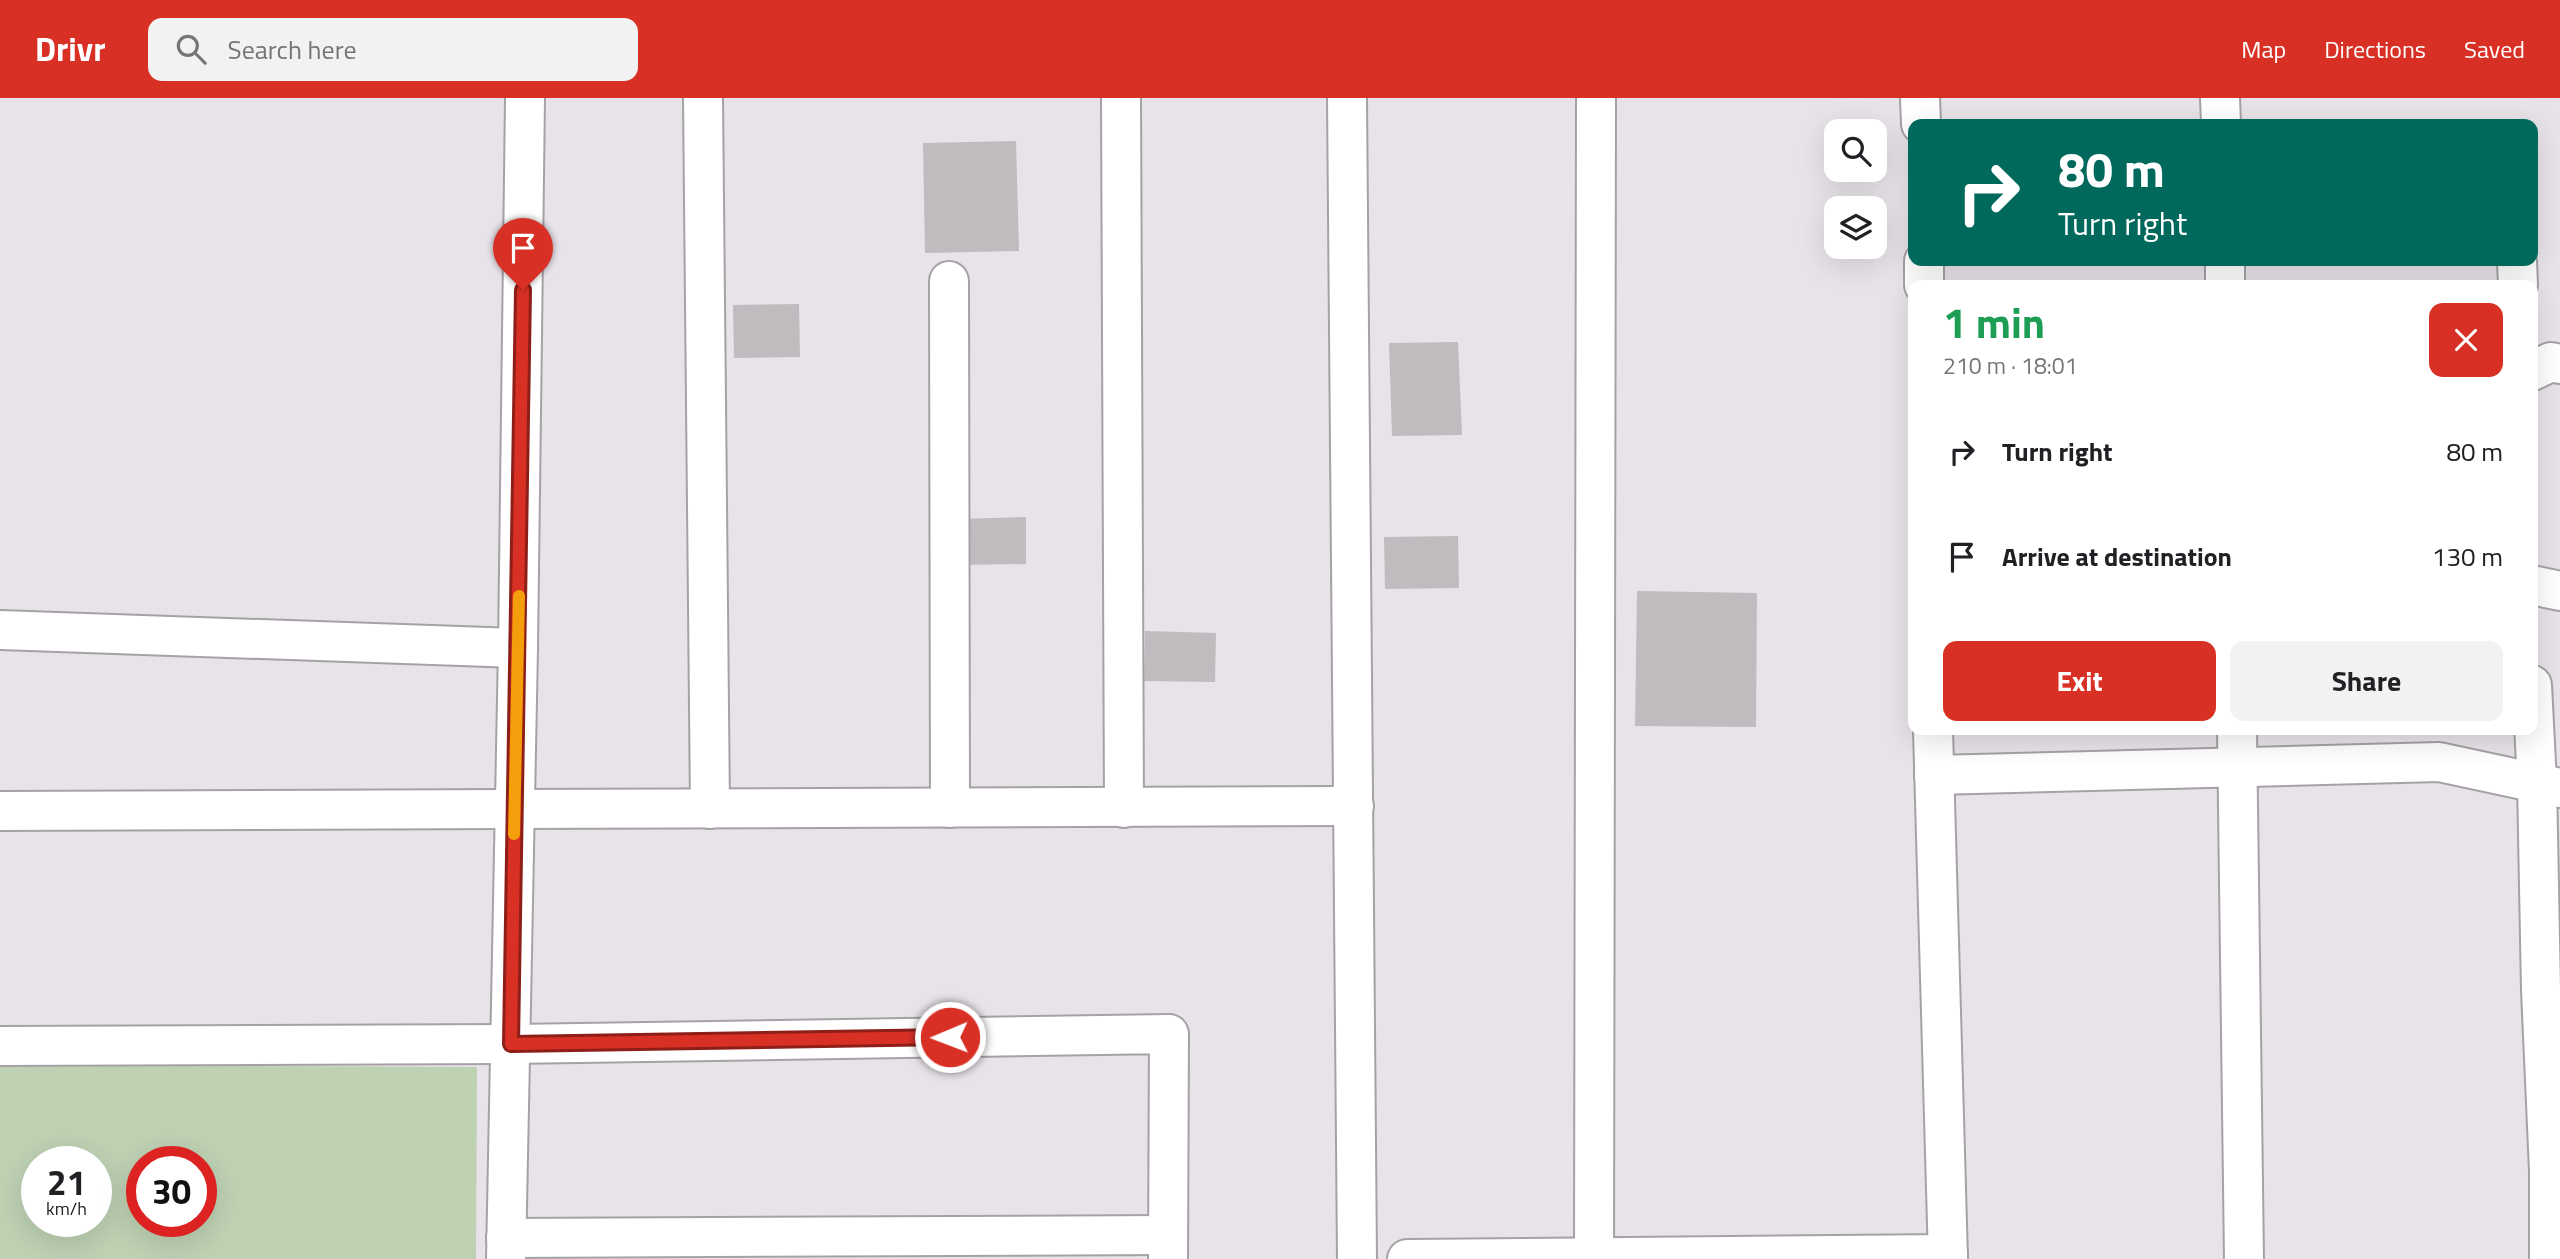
<!DOCTYPE html>
<html lang="en">
<head>
<meta charset="utf-8">
<style>
	body { margin:0; font-family:"Titillium Web",sans-serif; background:#f2f2f2; color:#202124; height:100vh; display:flex; flex-direction:column; font-size:26px; white-space:nowrap }
	* { box-sizing:border-box; margin:0 }
	p { font-size:23px; color:#757577 }
	.icon { flex:none; width:38px; height:38px; fill:none; stroke:currentColor; stroke-width:2; stroke-linecap:round; stroke-linejoin:round }
	.map { position:relative; flex:1; overflow:hidden }
	.panel { position:absolute; left:1908px; top:182px; width:630px; height:455px; display:flex; flex-direction:column; background:#fff; border-radius:14px; box-shadow:0 7px 28px #0002 }
	.panel>* { flex:none }
	.top-card { position:absolute; left:1908px; top:21px; width:630px; height:147px; border-radius:14px; box-shadow:0 7px 28px #0002; background:#00695c; color:#fff; overflow:hidden }
	.fabs { position:absolute; left:1824px; top:21px; display:grid; gap:14px }
	.fabs a { display:grid; place-items:center; width:63px; height:63px; border-radius:14px; background:#fff; box-shadow:0 7px 28px #0002; font-size:35px }
	.speed { position:absolute; left:21px; top:1048px; display:flex; gap:14px; font-size:35px; font-weight:700; text-align:center }
	.speed>* { display:grid; place-content:center; width:91px; height:91px; border-radius:50%; background:#fff; box-shadow:0 7px 28px #0002; line-height:1 }
	.speed small { font-size:18px; font-weight:400 }
	.speed .limit { border:10px solid #d22; background:#fff; color:#111 }
	.pin { position:absolute; display:grid; place-items:center; width:60px; height:60px; color:#fff; margin:-72px -30px; border-radius:50% 50% 50% 0; rotate:-45deg; box-shadow:0 0 7px #0007 }
	.pin .icon { rotate:45deg }
	.me { position:absolute; width:77px; margin:-38px; rotate:269deg; stroke-linejoin:round; filter:drop-shadow(0 0 5px #0008) }
	.turn { display:flex; align-items:center; gap:24px; height:147px; padding:0 35px; font-size:32px }
	.turn .icon { width:91px; height:91px; stroke-width:2.5 }
	.turn b { display:block; font-size:49px; line-height:60px }
	.round { display:grid; place-items:center; flex:none; width:74px; height:74px; border-radius:14px; background:#f2f2f2 }
	.head { display:flex; align-items:center; justify-content:space-between; height:119px; padding:0 35px }
	h1 { font-size:42px; font-weight:700; line-height:52px; color:#1e9e55 }
	.button { display:flex; gap:14px; margin-top:auto; padding:14px 35px }
	.button a { flex:1; height:80px; border-radius:14px; background:#d93025; color:#fff; font-size:28px; font-weight:700; line-height:80px; text-align:center }
	.button a+a { background:#f2f2f2; color:#202124 }
	ul { padding:0; list-style:none }
	li { display:flex; align-items:center; gap:21px; height:105px; padding:0 35px }
	li div { flex:1 }
	li b { display:block; font-size:26px }
	li em { font-style:normal }
	header { display:flex; align-items:center; gap:42px; box-sizing:border-box; height:98px; padding:0 35px; background:#d93025; color:#fff }
	header strong { font-size:33px }
	nav { display:flex; gap:38px; margin-inline-start:auto; font-size:24px }
	.search { width:490px; height:63px; background:#f2f2f2; display:flex; align-items:center; gap:18px; box-sizing:border-box; padding:0 24px; border-radius:14px; color:#757577; font-size:26px }
	.map>svg:first-child { display:block }
	.green { fill:#bed1b3; fill-rule:evenodd }
	.building { fill:#c1babe }
	.lines { fill:none; stroke-linecap:round; stroke-linejoin:round }
	.minor-casing { stroke:#a6a1a6; stroke-width:42 }
	.minor { stroke:#fff; stroke-width:38 }
	.route-casing { stroke:#8d1f18; stroke-width:18 }
	.route { stroke:#d93025; stroke-width:12 }
	.slow { stroke:#f59e0b; stroke-width:12 }
</style>
</head>
<body>
<header>
<strong>Drivr</strong>
<div class="search"><svg class="icon" aria-label="search" viewBox="0 0 24 24"><circle cx="10" cy="10" r="6"/><path d="M15 15l6 6"/></svg>Search here</div>
<nav><a>Map</a><a>Directions</a><a>Saved</a></nav>
</header>
<div class="map">
<svg width="2560" height="1161" viewBox="0 0 2560 1161">
	<rect width="100%" height="100%" fill="#e8e3e9"/>
	<path class="green" d="M 0,967 L 477,969 L 476,1161 L 0,1161 ZM 37,1064 L 96,1064 L 96,1124 L 37,1124 ZM 142,1064 L 201,1064 L 201,1124 L 142,1124 Z"/>
	<g class="building">
		<polygon points="1016,43 1019,153 925,155 923,45"/>
		<polygon points="799,206 800,259 734,260 733,207"/>
		<polygon points="1458,244 1462,337 1392,338 1389,245"/>
		<polygon points="1026,419 1026,466 958,467 958,421"/>
		<polygon points="1458,438 1459,490 1385,491 1384,439"/>
		<polygon points="1637,493 1757,495 1756,629 1635,628"/>
		<polygon points="1145,533 1216,535 1215,584 1144,583"/>
	</g>
	<g class="lines">
		<defs>
			<g id="minor">
				<polyline points="703,0 710,711"/>
				<polyline points="1121,0 1124,710"/>
				<polyline points="1347,0 1357,1161"/>
				<polyline points="1920,0 1921,26"/>
				<polyline points="2220,0 2221,26"/>
				<polyline points="1924,163 1924,187"/>
				<polyline points="2225,163 2225,187"/>
				<polyline points="2517,163 2518,187"/>
				<polyline points="949,183 950,710"/>
				<polyline points="2532,273 2551,264 2560,266"/>
				<polyline points="2532,487 2560,493"/>
				<polyline points="0,532 518,550"/>
				<polyline points="2532,587 2537,685 2541,892 2549,1073 2549,1161"/>
				<polyline points="1933,632 1948,1161"/>
				<polyline points="2237,632 2244,1161"/>
				<polyline points="1934,677 2439,664 2560,690"/>
				<polyline points="0,713 1354,708"/>
				<polyline points="0,948 511,946 1169,936 1168,1161"/>
				<polyline points="506,1140 1168,1137"/>
				<polyline points="1594,1159 1596,0"/>
				<polyline points="506,1161 518,550 525,0"/>
				<polyline points="1407,1161 1948,1156"/>
			</g>
		</defs>
		<use href="#minor" class="minor-casing"/>
		<use href="#minor" class="minor"/>
	</g>
	<g class="lines">
		<defs>
			<polyline id="route" points="523,192 511,946 950,939"/>
		</defs>
		<use href="#route" class="route-casing"/>
		<use href="#route" class="route"/>
		<polyline class="slow" points="514,736 519,498"/>
	</g>
</svg>
<div class="fabs">
<a><svg class="icon" aria-label="search" viewBox="0 0 24 24"><circle cx="10" cy="10" r="6"/><path d="M15 15l6 6"/></svg></a>
<a><svg class="icon" aria-label="layers" viewBox="0 0 24 24"><path d="M12 4l9 5-9 5-9-5zM3 14l9 5 9-5"/></svg></a>
</div>
<div class="speed"><div>21<small>km/h</small></div><div class="limit">30</div></div>
<div class="pin" style="left:523px;top:192px;background:#d93025"><svg class="icon" aria-label="arrive" viewBox="0 0 24 24"><path d="M6 21V4h12l-3 4 3 4H6"/></svg></div>
<svg class="me" style="left:950px;top:939px" viewBox="-20 -20 40 40"><circle r="17" fill="#d93025" stroke="#fff" stroke-width="3"/><path d="M0-11L8 9 0 5-8 9z" fill="#fff"/></svg>
<div class="top-card">
<div class="turn"><svg class="icon" aria-label="right" viewBox="0 0 24 24"><path d="M7 20v-9h11M14 6l5 5-5 5"/></svg><div><b>80 m</b>Turn right</div></div>
</div>
<section class="panel">
<div class="head"><div><h1>1 min</h1><p>210 m · 18:01</p></div><a class="round" style="background:#d93025;color:#fff"><svg class="icon" aria-label="close" viewBox="0 0 24 24"><path d="M6 6l12 12M18 6L6 18"/></svg></a></div>
<ul>
<li><svg class="icon" aria-label="right" viewBox="0 0 24 24"><path d="M7 20v-9h11M14 6l5 5-5 5"/></svg><div><b>Turn right</b></div><em>80 m</em></li>
<li><svg class="icon" aria-label="arrive" viewBox="0 0 24 24"><path d="M6 21V4h12l-3 4 3 4H6"/></svg><div><b>Arrive at destination</b></div><em>130 m</em></li>
</ul>
<div class="button"><a>Exit</a><a>Share</a></div>
</section>
</div>
</body>
</html>
